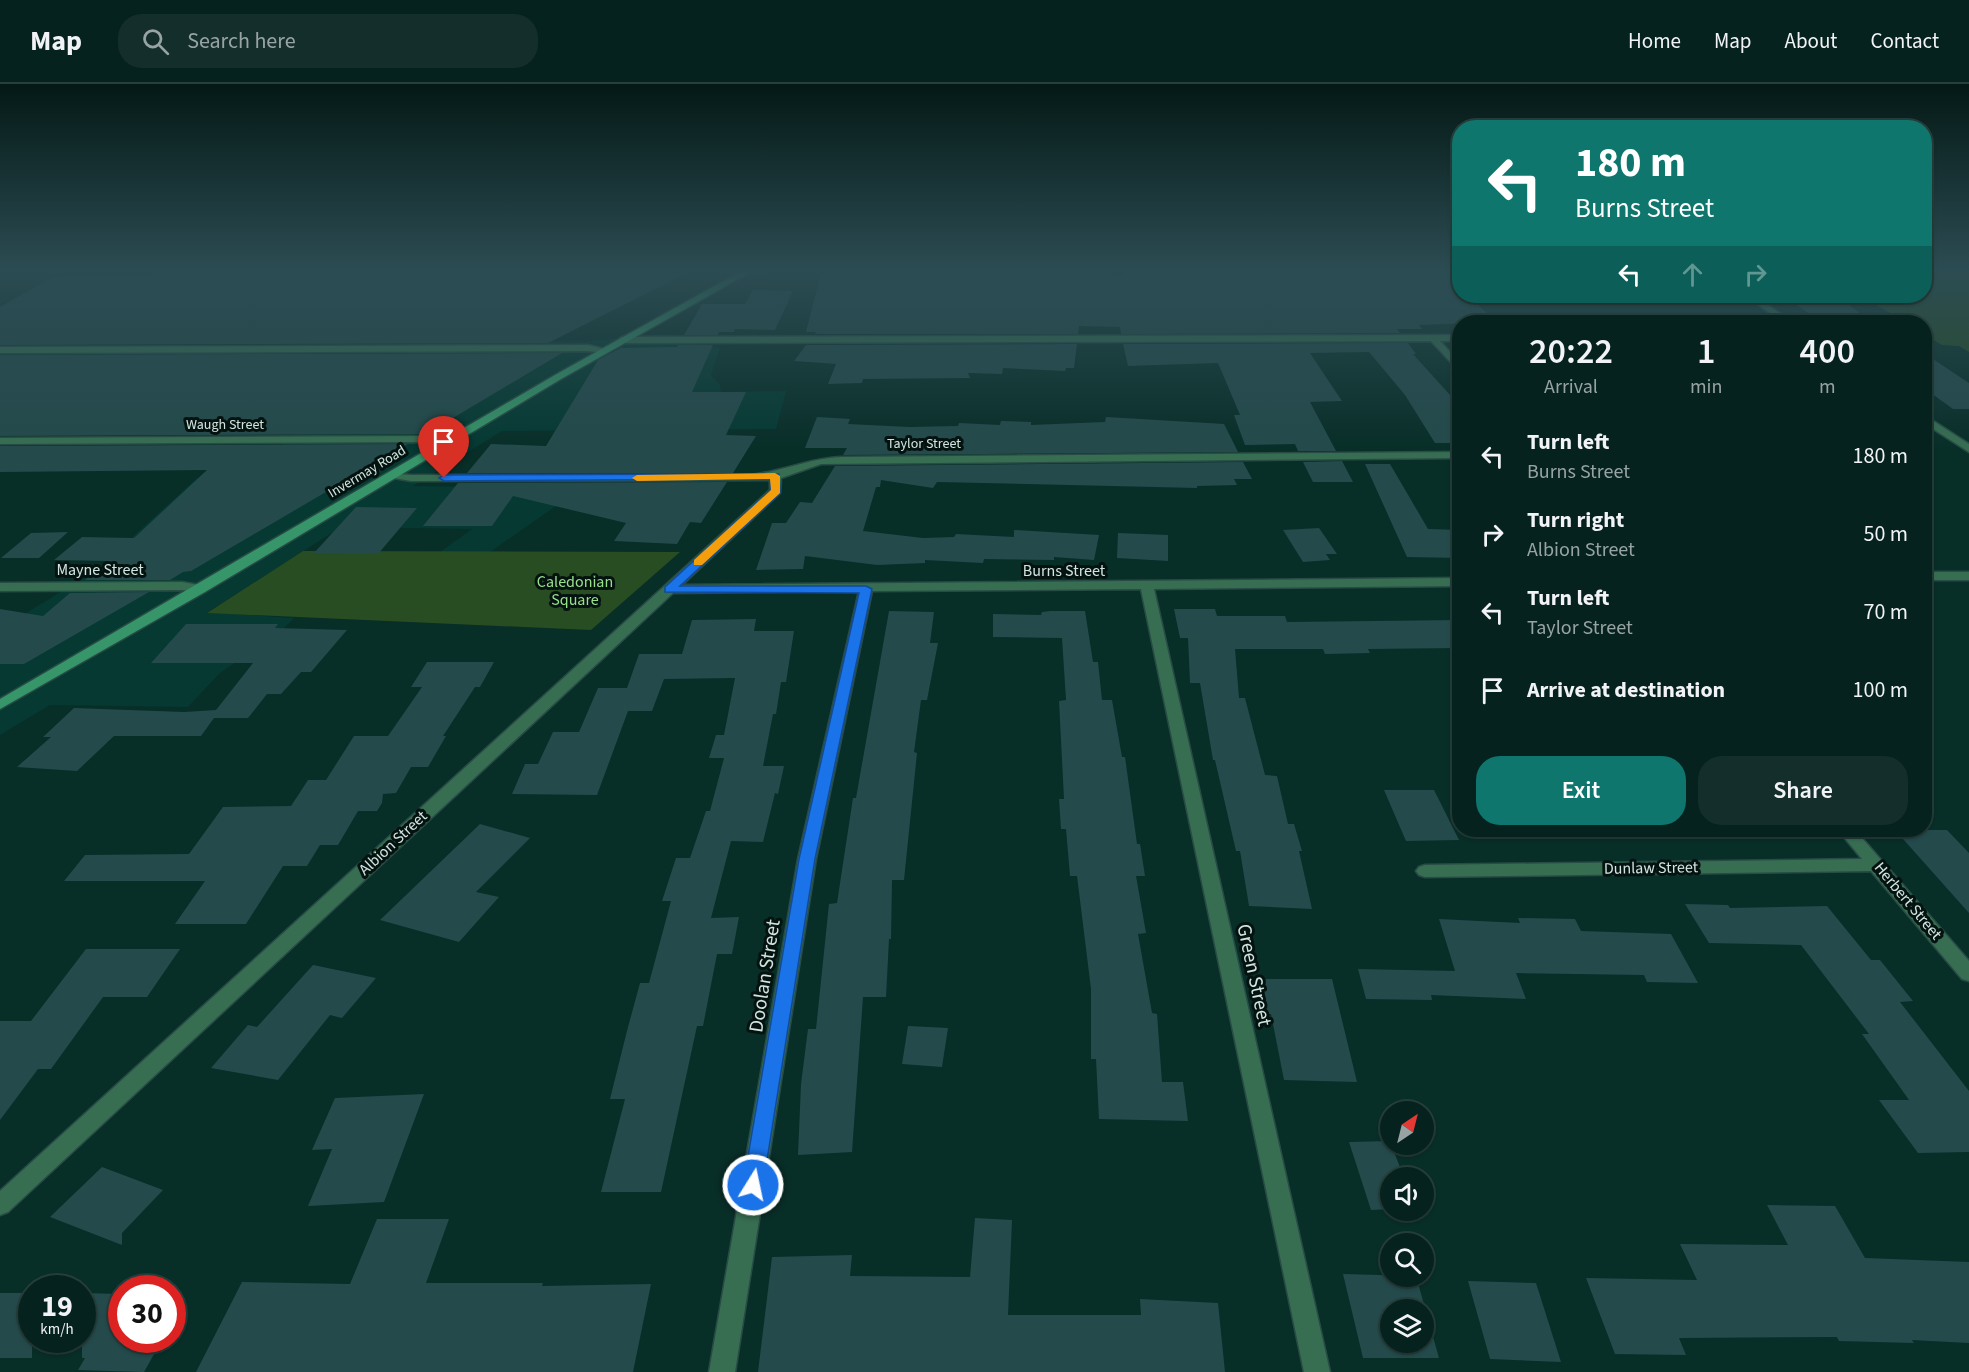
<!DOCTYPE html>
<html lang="en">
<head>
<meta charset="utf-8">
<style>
	body { margin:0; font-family:"Source Sans 3",sans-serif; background:#142f2b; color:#f1f3f6; height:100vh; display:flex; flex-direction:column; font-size:22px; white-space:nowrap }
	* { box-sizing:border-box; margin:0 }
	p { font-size:20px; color:#98a4a4 }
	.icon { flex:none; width:33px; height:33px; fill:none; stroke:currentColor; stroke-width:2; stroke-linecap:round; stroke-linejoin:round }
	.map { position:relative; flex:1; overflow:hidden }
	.sheet { position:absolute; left:1452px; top:231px; width:480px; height:522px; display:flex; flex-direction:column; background:#06221e; border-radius:24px; box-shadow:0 2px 4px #0004,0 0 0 2px #273f3c }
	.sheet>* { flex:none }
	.top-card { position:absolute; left:1452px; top:36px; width:480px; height:183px; border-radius:24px; box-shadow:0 2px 4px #0004,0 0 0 2px #273f3c; background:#0f766e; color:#fff; overflow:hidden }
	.needle { width:39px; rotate:35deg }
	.buttons { position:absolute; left:1380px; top:1017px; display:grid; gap:12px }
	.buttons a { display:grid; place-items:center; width:54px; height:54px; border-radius:50%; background:#06221e; box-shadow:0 2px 4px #0004,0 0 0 2px #273f3c; font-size:30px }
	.speed { position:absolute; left:18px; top:1191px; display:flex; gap:12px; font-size:30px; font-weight:700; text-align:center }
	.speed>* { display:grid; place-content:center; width:78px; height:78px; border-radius:50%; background:#06221e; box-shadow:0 2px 4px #0004,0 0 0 2px #273f3c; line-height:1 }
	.speed small { font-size:15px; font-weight:400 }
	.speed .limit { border:9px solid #d22; background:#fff; color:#111 }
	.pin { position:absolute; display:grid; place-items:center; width:51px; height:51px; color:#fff; margin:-62px -26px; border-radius:50% 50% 50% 0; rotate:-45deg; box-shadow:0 0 6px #0007 }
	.pin .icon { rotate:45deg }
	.me { position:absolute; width:66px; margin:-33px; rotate:10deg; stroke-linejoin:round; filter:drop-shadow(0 0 4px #0008) }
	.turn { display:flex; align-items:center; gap:21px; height:126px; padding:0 24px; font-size:27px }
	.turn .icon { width:78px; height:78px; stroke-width:2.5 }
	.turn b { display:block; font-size:42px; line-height:51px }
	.lanes { display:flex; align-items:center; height:57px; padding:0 24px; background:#0003; justify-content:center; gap:30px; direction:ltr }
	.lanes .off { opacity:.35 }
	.eta { display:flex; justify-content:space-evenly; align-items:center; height:102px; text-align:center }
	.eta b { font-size:36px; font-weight:600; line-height:42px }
	.button { display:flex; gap:12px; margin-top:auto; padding:12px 24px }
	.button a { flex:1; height:69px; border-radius:24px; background:#0f766e; color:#fff; font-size:24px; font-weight:600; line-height:69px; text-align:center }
	.button a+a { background:#142f2b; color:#f1f3f6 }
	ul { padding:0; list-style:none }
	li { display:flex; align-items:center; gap:18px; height:78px; padding:0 24px }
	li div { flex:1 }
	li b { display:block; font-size:22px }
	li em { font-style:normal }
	header { display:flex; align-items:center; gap:36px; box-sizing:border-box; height:84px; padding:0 30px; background:#06221e; border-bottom:2px solid #273f3c }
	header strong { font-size:28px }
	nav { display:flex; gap:33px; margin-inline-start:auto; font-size:21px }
	.search { width:420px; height:54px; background:#142f2b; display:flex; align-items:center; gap:15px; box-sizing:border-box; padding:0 21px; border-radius:24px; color:#98a4a4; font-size:22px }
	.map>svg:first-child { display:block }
	.built { fill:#053932 }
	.green { fill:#294d22 }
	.building { fill:#244a4b; fill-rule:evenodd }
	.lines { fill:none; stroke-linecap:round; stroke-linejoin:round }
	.street-casing { stroke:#284b45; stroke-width:3 }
	.secondary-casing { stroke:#284b45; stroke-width:3 }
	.street { fill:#376e52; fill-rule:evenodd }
	.secondary { fill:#369569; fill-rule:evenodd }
	.route { fill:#1a73e8; stroke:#114b97; stroke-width:1.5 }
	.slow { fill:#f59e0b }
	.labels { text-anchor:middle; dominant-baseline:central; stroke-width:6; stroke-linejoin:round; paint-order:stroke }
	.far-street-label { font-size:14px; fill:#d2e5e0; stroke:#051310 }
	.street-label { font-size:16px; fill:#d2e5e0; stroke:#051310 }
	.park-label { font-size:16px; fill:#99e08b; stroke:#051310 }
	.near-street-label { font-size:20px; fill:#d2e5e0; stroke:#051310 }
</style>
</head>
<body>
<header>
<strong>Map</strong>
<div class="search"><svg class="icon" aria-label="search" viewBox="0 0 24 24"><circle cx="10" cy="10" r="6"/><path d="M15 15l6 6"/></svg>Search here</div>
<nav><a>Home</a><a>Map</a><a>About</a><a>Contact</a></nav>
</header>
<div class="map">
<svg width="1969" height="1288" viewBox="0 0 1969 1288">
	<rect width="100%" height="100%" fill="#082e28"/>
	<polygon class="built" points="668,250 720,264 711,291 720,301 721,308 786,307 776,345 502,347 413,402 582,404 490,468 440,468 472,445 341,443 208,528 294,534 269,559 254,565 219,590 188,623 50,621 0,651 0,545 95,487 197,394 249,394 329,315 428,257 588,257"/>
	<g class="green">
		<polygon points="1925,185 1969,185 1969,268 1959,262 1942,261 1925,251 1924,238 1905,238 1861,212 1924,212"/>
		<polygon points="303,467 680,468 591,546 207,529"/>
	</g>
	<g class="building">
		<polygon points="634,185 691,187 548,259 0,261 0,223 53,193"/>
		<polygon points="945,187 1023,191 1024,189 1125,192 1125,189 1173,191 1172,187 1460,188 1460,212 1469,212 1496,238 1419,241 1422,245 1397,245 1400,249 1121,250 1120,243 1079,242 1078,250 815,250 816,248 806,248 821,189"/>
		<polygon points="753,206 793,207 775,246 735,245 734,248 719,248 718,251 684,251 702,220 745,220"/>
		<polygon points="1783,212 1838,212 1871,238 1822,238"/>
		<polygon points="1408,259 1416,270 1413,270 1460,322 1460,359 1435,359 1405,311 1369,268 1310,269 1342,317 1310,318 1336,367 1298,367 1295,360 1245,361 1234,331 1240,331 1218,279 1128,282 1123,260"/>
		<polygon points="1077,260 1074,284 1066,284 1065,287 1003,284 1002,290 968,289 970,294 863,295 862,299 828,300 836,280 794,277 806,261"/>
		<polygon points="678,261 713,261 692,308 746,308 726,351 756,352 733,389 467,389 491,360 546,362 598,276 621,264 677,263"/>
		<polygon points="562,269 426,350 0,352 0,271"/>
		<polygon points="1924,269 1969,299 1969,325 1953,325 1924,304"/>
		<polygon points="817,333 850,335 848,340 909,343 958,342 959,339 1000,341 1001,337 1031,338 1031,341 1105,338 1106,333 1224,340 1238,368 843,371 847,364 805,364"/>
		<polygon points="408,360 191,487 183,488 170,496 85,496 108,477 54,476 82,453 134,454 207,386 0,388 0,362"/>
		<polygon points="1342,377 1353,398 1313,398 1303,378"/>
		<polygon points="1243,378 1252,395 1234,395 1237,401 1197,402 1197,404 937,398 933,404 881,396 880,403 876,403 863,447 923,454 954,453 956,450 1014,453 1014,446 1099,451 1094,476 1054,473 1054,476 984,475 983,479 925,476 925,479 877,481 805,472 803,485 756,486 772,439 786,439 800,418 812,419 835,382"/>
		<polygon points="1365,380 1390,380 1428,445 1460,446 1460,474 1407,473"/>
		<polygon points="727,398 701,439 690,438 677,460 614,457 626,439 513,412 492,442 423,442 458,399"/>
		<polygon points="356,423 417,424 378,470 314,469"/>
		<polygon points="1319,444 1337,470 1326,470 1330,476 1303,478 1283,446"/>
		<polygon points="68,448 39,474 1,474 31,449"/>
		<polygon points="1118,449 1168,451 1168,477 1117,474"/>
		<polygon points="149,508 24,580 0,580 0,525 43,532 70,509"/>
		<polygon points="1174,525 1215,525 1217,532 1285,532 1287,538 1460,536 1460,564 1368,565 1370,569 1325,570 1323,565 1235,565 1239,614 1245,614 1265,691 1277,692 1288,740 1294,740 1302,767 1299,767 1312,825 1249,822 1240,767 1236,767 1215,676 1213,676 1200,599 1190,599 1188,554 1180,554"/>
		<polygon points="889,527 934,528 930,559 938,559 927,616 921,616 914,668 917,669 904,796 892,796 891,855 889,855 886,913 863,913 852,1068 798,1071 801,1000 808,945 816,945 829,820 837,819 853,714 856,714"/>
		<polygon points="1050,527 1085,527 1093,578 1098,578 1102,616 1112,616 1122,673 1125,673 1137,760 1140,760 1145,792 1136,792 1146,849 1138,850 1152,929 1157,930 1162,998 1183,998 1188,1037 1099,1035 1096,975 1091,975 1091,905 1077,792 1070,792 1066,745 1061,745 1059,715 1064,715 1059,617 1066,616 1062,554 993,553 993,530 1041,531 1042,528"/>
		<polygon points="756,535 754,547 794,547 786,598 781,598 776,630 773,630 763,682 784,682 778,710 775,709 763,758 731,757 711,834 739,833 732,870 717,870 703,942 697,942 661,1108 601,1108 625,1015 610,1015 628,943 640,899 649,899 671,817 662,817 676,774 690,774 706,727 710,727 724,674 709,674 716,651 724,651 735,594 664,595 652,627 628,627 597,711 512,710 525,680 538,680 553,648 579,648 598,604 627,604 639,570 682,570 692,536"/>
		<polygon points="186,540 278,540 275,544 347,546 311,588 301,588 281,610 267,610 248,634 214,634 201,652 114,652 77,687 17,683 51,653 43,653 74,624 184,628 216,626 253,579 151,579"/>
		<polygon points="427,578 494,578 480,603 475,603 443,652 446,652 428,683 411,683 396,709 383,710 382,719 377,727 358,727 338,761 320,761 307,782 283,782 246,840 175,840 205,797 64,797 85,771 189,770 223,723 291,722 308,696 326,696 354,652 388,652 422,603 411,603"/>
		<polygon points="1384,706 1434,706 1459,756 1406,757"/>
		<polygon points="480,740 530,754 476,808 499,813 459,858 380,836"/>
		<polygon points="1895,746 1947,746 1969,769 1969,829"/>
		<polygon points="1685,820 1728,821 1730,824 1827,822 1871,876 1880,876 1913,917 1900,918 1969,1007 1969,1068 1918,1069 1879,1016 1909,1016 1862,950 1869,950 1801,861 1709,859"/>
		<polygon points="1518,834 1575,835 1581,847 1671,850 1698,899 1647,898 1644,891 1516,889 1526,915 1431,911 1432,916 1366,915 1358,885 1455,887 1439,835 1520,839"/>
		<polygon points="86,865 180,865 147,913 103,913 51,985 38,985 0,1036 0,937 31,937"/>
		<polygon points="313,881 376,894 342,934 330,931 278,996 211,984 248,941 257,943"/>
		<polygon points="1257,895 1332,895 1357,998 1284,996 1271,930 1264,930"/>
		<polygon points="908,942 948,944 942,983 902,980"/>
		<polygon points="424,1010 384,1118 308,1122 332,1065 312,1066 335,1014"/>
		<polygon points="1390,1057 1404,1094 1390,1094 1390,1125 1371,1126 1349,1058"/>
		<polygon points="102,1083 163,1106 122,1149 122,1161 50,1133"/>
		<polygon points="1767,1121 1835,1122 1865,1174 1969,1178 1969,1259 1912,1256 1914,1259 1839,1257 1837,1253 1679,1254 1686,1271 1615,1270 1586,1194 1697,1196 1680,1160 1788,1161"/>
		<polygon points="975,1134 1012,1136 1008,1231 1141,1231 1140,1215 1218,1219 1225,1288 758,1288 772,1173 852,1171 850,1192 970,1193"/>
		<polygon points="377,1135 449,1135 426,1199 543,1199 542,1202 651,1200 633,1288 196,1288 242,1198 350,1200"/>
		<path d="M 1343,1190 L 1416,1192 L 1439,1274 L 1363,1274 ZM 1390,1226 L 1424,1226 L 1424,1258 L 1390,1258 Z"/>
		<polygon points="1468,1197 1536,1199 1561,1278 1490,1275"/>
		<rect x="0" y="1209" width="32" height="65"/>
		<polygon points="82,1209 122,1210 122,1256 162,1256 144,1288 78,1286 85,1274 82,1274"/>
	</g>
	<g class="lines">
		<defs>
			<g id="street">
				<polygon points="1746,212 1755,212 1792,238 1783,238"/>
				<polygon points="1460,251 1460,257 1440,257 1460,279 1460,288 1431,257 622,259 618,256 622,253"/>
				<polygon points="588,261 609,266 604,269 588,267 0,269 0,263"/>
				<polygon points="1924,331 1969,360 1969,368 1924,339"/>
				<polygon points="434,352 450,354 455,357 450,360 434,358 0,360 0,354"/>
				<path d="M 1460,368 L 1460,374 L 821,380 L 781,394 L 780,409 L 682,501 L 1460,494 L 1460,502 L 1154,505 L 1330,1288 L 1304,1288 L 1141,505 L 872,507 L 816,775 L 735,1288 L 709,1288 L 798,775 L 859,507 L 673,509 L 8,1128 L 0,1131 L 0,1107 L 770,406 L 770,396 L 411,397 L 388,393 L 388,389 L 411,391 L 749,391 C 782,388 809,374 842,373 Z"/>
				<rect x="1924" y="488" width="45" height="8"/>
				<polygon points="182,498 205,502 206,505 200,509 182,506 0,507 0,499"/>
				<polygon points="1838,746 1855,746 1969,877 1969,897 1962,895 1871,787 1425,793 1419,791 1416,787 1419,783 1425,781 1862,775"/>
			</g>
			<polygon id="secondary" points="745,185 756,185 561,295 205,508 0,625 0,615 555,291"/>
		</defs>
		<use href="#street" class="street-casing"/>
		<use href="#secondary" class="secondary-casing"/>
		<use href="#street" class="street"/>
		<use href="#secondary" class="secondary"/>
	</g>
	<linearGradient id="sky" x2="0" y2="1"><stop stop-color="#041916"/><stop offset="0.51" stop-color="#2c4c53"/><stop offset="1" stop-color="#2c4c53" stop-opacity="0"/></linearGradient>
	<rect width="1969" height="366" fill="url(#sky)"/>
	<polygon class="route" points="779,390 780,409 680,502 866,502 872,505 815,775 763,1101 760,1108 753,1110 746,1108 743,1101 799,775 859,509 665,508 665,503 771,406 770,395 444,397 439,394 444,391"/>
	<polygon class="slow" points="775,389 780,392 780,409 702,481 694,481 694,476 771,406 770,395 637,397 632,394 637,391"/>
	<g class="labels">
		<g class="far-street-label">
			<text x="225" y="341">Waugh Street</text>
			<text x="924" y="360">Taylor Street</text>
			<text transform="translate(367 388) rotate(-31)">Invermay Road</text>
		</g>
		<g class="street-label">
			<text x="100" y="486">Mayne Street</text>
			<text x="1064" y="487">Burns Street</text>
			<text transform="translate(393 759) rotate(-43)">Albion Street</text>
			<text transform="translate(1651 784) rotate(-1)">Dunlaw Street</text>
			<text transform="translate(1908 817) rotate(50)">Herbert Street</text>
		</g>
		<g class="park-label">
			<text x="575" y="498">Caledonian<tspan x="575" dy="18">Square</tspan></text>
		</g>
		<g class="near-street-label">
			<text transform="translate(1254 891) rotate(78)">Green Street</text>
			<text transform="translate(765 892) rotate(-81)">Doolan Street</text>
		</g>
	</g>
</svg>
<div class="buttons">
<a><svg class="needle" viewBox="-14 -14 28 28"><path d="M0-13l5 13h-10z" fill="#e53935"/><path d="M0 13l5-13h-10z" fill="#98a4a4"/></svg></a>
<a><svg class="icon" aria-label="sound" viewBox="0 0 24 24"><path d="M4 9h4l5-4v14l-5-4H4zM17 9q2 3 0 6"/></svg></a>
<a><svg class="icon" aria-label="search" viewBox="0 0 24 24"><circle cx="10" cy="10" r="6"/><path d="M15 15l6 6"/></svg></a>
<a><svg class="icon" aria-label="layers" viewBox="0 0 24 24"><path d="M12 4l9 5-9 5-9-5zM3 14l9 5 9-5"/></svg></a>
</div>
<div class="speed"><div>19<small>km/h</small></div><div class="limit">30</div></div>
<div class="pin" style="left:444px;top:394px;background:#d93025"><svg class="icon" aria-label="arrive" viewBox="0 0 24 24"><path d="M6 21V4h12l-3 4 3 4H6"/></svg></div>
<svg class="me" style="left:753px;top:1101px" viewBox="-20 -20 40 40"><circle r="17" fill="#1a73e8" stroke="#fff" stroke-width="3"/><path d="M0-11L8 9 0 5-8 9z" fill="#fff"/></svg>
<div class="top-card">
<div class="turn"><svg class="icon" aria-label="left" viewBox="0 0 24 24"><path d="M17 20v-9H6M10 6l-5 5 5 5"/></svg><div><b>180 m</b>Burns Street</div></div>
<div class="lanes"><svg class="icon" aria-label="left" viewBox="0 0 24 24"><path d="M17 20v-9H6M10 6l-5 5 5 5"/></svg><svg class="icon off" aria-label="ahead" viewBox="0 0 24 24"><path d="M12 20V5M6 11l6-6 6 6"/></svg><svg class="icon off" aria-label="right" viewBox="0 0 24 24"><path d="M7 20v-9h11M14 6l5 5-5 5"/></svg></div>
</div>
<section class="sheet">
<div class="eta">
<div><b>20:22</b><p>Arrival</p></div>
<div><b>1</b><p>min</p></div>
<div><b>400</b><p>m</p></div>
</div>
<ul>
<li><svg class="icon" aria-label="left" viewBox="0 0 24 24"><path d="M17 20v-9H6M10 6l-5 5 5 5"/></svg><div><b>Turn left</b><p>Burns Street</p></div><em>180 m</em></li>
<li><svg class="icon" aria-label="right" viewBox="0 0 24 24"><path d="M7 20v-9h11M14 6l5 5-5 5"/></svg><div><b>Turn right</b><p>Albion Street</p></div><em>50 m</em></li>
<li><svg class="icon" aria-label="left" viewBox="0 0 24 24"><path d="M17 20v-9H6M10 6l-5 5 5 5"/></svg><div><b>Turn left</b><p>Taylor Street</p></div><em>70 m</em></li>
<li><svg class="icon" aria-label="arrive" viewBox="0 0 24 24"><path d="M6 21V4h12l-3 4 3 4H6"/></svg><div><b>Arrive at destination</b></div><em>100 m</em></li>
</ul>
<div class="button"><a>Exit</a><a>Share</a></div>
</section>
</div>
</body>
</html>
